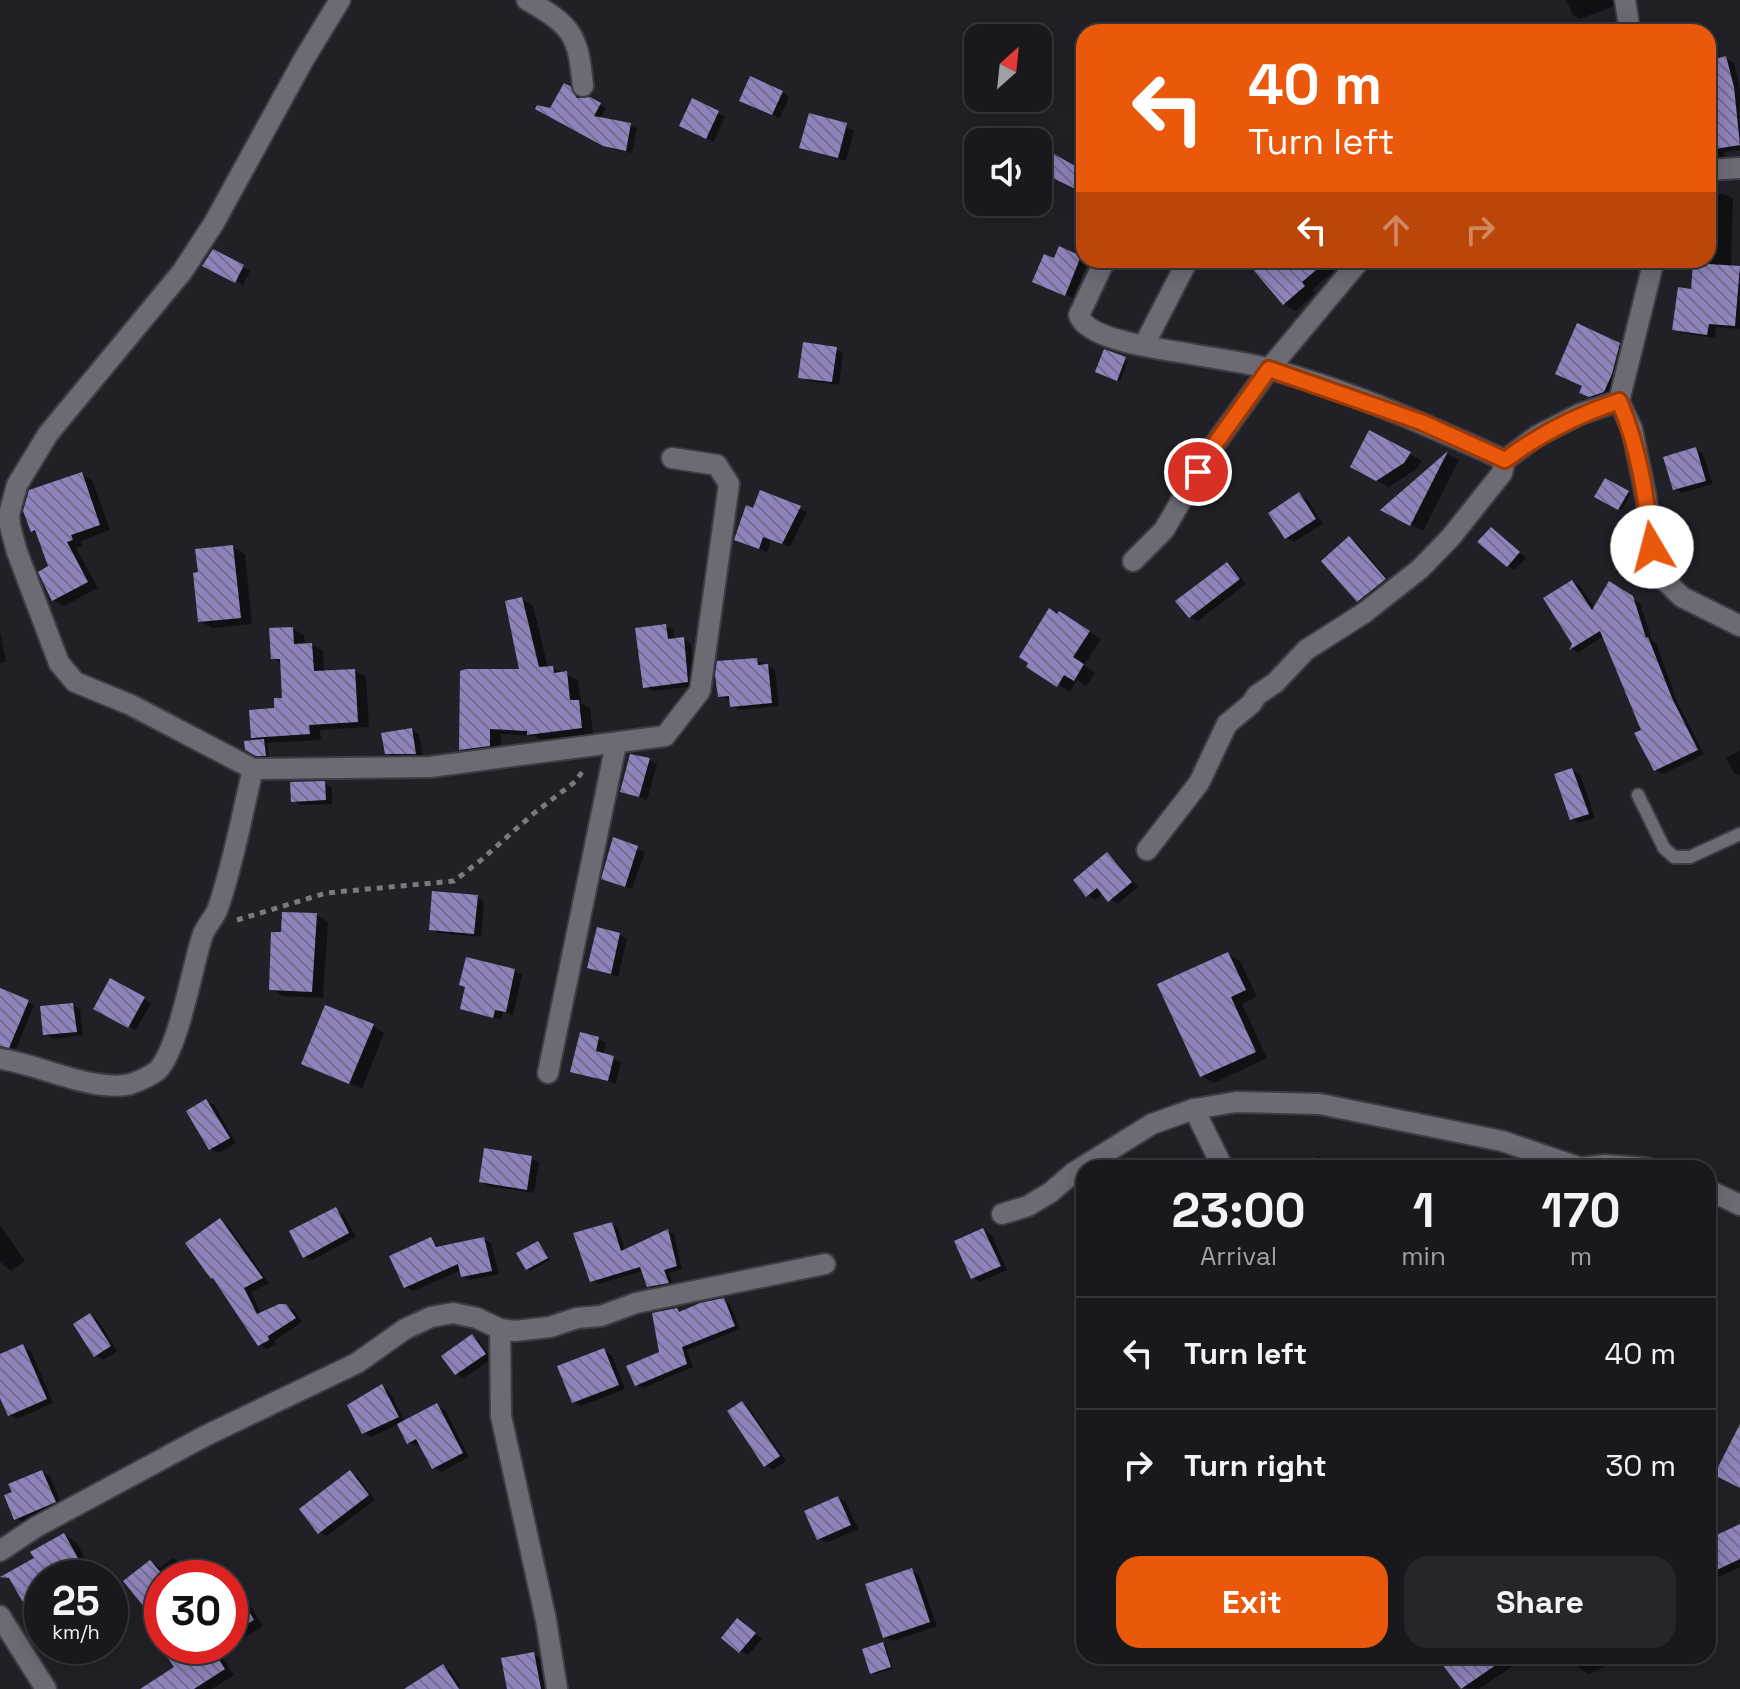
<!DOCTYPE html>
<html lang="en">
<head>
<meta charset="utf-8">
<style>
	body { margin:0; font-family:"Space Grotesk",sans-serif; background:#26252a; color:#f1f3f6; height:100vh; display:flex; flex-direction:column; font-size:30px; white-space:nowrap }
	* { box-sizing:border-box; margin:0 }
	p { font-size:26px; color:#9fa0a4 }
	.icon { flex:none; width:44px; height:44px; fill:none; stroke:currentColor; stroke-width:2; stroke-linecap:round; stroke-linejoin:round }
	.map { position:relative; flex:1; overflow:hidden }
	.sheet { position:absolute; left:1076px; top:1160px; width:640px; height:504px; display:flex; flex-direction:column; background:#19181d; border-radius:24px; box-shadow:0 4px 20px #0003,0 0 0 2px #37373b }
	.sheet>* { flex:none }
	.top-card { position:absolute; left:1076px; top:24px; width:640px; height:244px; border-radius:24px; box-shadow:0 4px 20px #0003,0 0 0 2px #37373b; background:#ea580c; color:#fff; overflow:hidden }
	.needle { width:52px; rotate:27deg }
	.controls { position:absolute; left:964px; top:24px; display:grid; gap:16px }
	.controls a { display:grid; place-items:center; width:88px; height:88px; border-radius:16px; background:#19181d; box-shadow:0 4px 20px #0003,0 0 0 2px #37373b; font-size:40px }
	.speed { position:absolute; left:24px; top:1560px; display:flex; gap:16px; font-size:40px; font-weight:700; text-align:center }
	.speed>* { display:grid; place-content:center; width:104px; height:104px; border-radius:50%; background:#19181d; box-shadow:0 4px 20px #0003,0 0 0 2px #37373b; line-height:1 }
	.speed small { font-size:20px; font-weight:400 }
	.speed .limit { border:12px solid #d22; background:#fff; color:#111 }
	.pin { position:absolute; display:grid; place-items:center; width:68px; height:68px; color:#fff; margin:-34px; border:4px solid #fff; border-radius:50%; box-shadow:0 2px 8px #0007 }
	.me { position:absolute; width:88px; margin:-44px; rotate:352deg; stroke-linejoin:round; filter:drop-shadow(0 0 6px #0008) }
	.turn { display:flex; align-items:center; gap:28px; height:168px; padding:0 40px; font-size:36px }
	.turn .icon { width:104px; height:104px; stroke-width:2.5 }
	.turn b { display:block; font-size:56px; line-height:68px }
	.lanes { display:flex; align-items:center; height:76px; padding:0 40px; background:#0003; justify-content:center; gap:40px; direction:ltr }
	.lanes .off { opacity:.35 }
	.eta { display:flex; justify-content:space-evenly; align-items:center; height:136px; text-align:center }
	.eta b { font-size:48px; font-weight:800; line-height:56px }
	.action { display:flex; gap:16px; margin-top:auto; padding:16px 40px }
	.action a { flex:1; height:92px; border-radius:24px; background:#ea580c; color:#fff; font-size:32px; font-weight:800; line-height:92px; text-align:center }
	.action a+a { background:#26252a; color:#f1f3f6 }
	ul { padding:0; list-style:none }
	li { display:flex; align-items:center; gap:24px; height:112px; padding:0 40px; border-top:2px solid #37373b }
	li div { flex:1 }
	li b { display:block; font-size:30px }
	li em { font-style:normal }
	.map>svg:first-child { display:block }
	.shadow { fill:#0007 }
	.building { fill:url(#building-back-hatch) }
	.lines { fill:none; stroke-linecap:round; stroke-linejoin:round }
	.service-casing { stroke:#3e3d43; stroke-width:16 }
	.minor-casing { stroke:#3e3d43; stroke-width:24 }
	.path { stroke:#7a797f; stroke-width:5; stroke-dasharray:6 6; stroke-linecap:butt }
	.service { stroke:#6c6a73; stroke-width:12 }
	.minor { stroke:#6c6a73; stroke-width:20 }
	.route-casing { stroke:#983908; stroke-width:20 }
	.route { stroke:#ea580c; stroke-width:14 }
</style>
</head>
<body>
<div class="map">
<svg width="1740" height="1689" viewBox="0 0 1740 1689">
	<defs>
		<pattern id="building-back-hatch" width="6" height="6" patternUnits="userSpaceOnUse" patternTransform="scale(2)"><rect width="6" height="6" fill="#8f83bb"/><path d="M-1 5l2 2M0 0l6 6M5-1l2 2" fill="none" stroke="#756d92"/></pattern>
	</defs>
	<rect width="100%" height="100%" fill="#212027"/>
	<g class="shadow">
		<polygon points="1566,0 1621,0 1620,4 1580,19 1573,15"/>
		<polygon points="1726,58 1734,63 1740,89 1740,150 1724,152 1725,160 1708,162 1708,63"/>
		<polygon points="564,85 576,92 581,99 589,99 606,108 600,119 637,128 632,153 612,149 538,108 551,110"/>
		<polygon points="782,92 789,97 780,118 749,104"/>
		<polygon points="718,113 725,117 714,142 689,130"/>
		<polygon points="811,115 854,130 846,161 802,147"/>
		<polygon points="1708,194 1725,194 1733,199 1731,268 1740,269 1740,329 1716,327 1715,338 1681,333 1674,329 1693,291 1695,260 1708,260"/>
		<polygon points="1060,249 1088,262 1073,298 1042,285"/>
		<polygon points="214,251 250,271 243,285 205,265"/>
		<polygon points="1247,260 1324,260 1334,271 1312,290 1315,293 1296,311 1284,304"/>
		<polygon points="1619,345 1625,349 1618,378 1610,395 1596,400 1581,392"/>
		<polygon points="836,349 843,353 839,385 808,381 801,376"/>
		<polygon points="1125,359 1128,361 1120,381 1100,373"/>
		<polygon points="1370,433 1410,454 1422,461 1416,469 1389,487 1352,467"/>
		<polygon points="1696,449 1703,454 1713,484 1682,493 1675,489"/>
		<polygon points="1448,454 1459,460 1423,531 1383,510"/>
		<polygon points="81,474 92,480 110,530 81,541 82,546 76,548 98,588 64,606 53,600 50,567 38,534 32,531"/>
		<polygon points="1606,481 1631,494 1622,510 1597,497"/>
		<polygon points="761,492 807,512 790,547 771,540 767,552 744,543"/>
		<polygon points="1299,495 1307,499 1323,524 1294,542 1286,538"/>
		<polygon points="1498,534 1526,558 1515,570 1508,566"/>
		<polygon points="1349,539 1357,543 1392,584 1366,605 1358,601"/>
		<polygon points="233,547 245,554 252,624 212,628 200,621"/>
		<polygon points="1227,564 1234,569 1246,584 1198,621 1190,617"/>
		<polygon points="1573,582 1580,586 1595,609 1609,584 1640,603 1652,641 1656,643 1678,704 1704,754 1663,774 1656,770 1644,731 1604,636 1578,653 1572,649 1575,644"/>
		<polygon points="522,599 533,606 548,668 553,668 578,680 581,703 590,708 593,734 541,740 534,736 501,734 501,752 472,756 461,749 522,671"/>
		<polygon points="1071,620 1101,639 1084,665 1095,673 1086,686 1077,680 1070,692 1028,666"/>
		<polygon points="666,626 673,630 674,640 684,639 691,644 695,686 653,691 645,687"/>
		<polygon points="293,629 304,635 305,645 312,645 323,651 324,672 355,671 366,677 369,727 320,730 321,740 267,743 269,756 262,757 247,749 261,741 253,737 284,700 282,664 273,658"/>
		<polygon points="0,630 6,662 0,663"/>
		<polygon points="756,660 775,670 779,706 739,710 732,706 731,700 720,696"/>
		<polygon points="412,730 419,734 423,757 394,758 387,753"/>
		<polygon points="1740,750 1740,776 1734,773 1726,758"/>
		<polygon points="649,760 657,764 647,800 622,791"/>
		<polygon points="1572,770 1580,774 1595,818 1579,823 1572,819"/>
		<polygon points="324,783 332,788 332,804 301,805 293,801"/>
		<polygon points="614,840 645,852 632,889 611,882"/>
		<polygon points="1107,854 1114,859 1138,887 1117,904 1104,893 1095,900 1088,895"/>
		<polygon points="477,897 484,902 481,937 438,933 431,929"/>
		<polygon points="317,915 328,922 323,998 283,996 271,989 283,934"/>
		<polygon points="620,935 627,939 618,977 590,967"/>
		<polygon points="1228,954 1240,961 1257,997 1242,1004 1267,1058 1214,1083 1202,1076"/>
		<polygon points="515,971 522,975 513,1015 503,1012 501,1020 462,1008 467,987"/>
		<polygon points="111,981 151,1003 136,1030 96,1008"/>
		<polygon points="0,990 34,1005 16,1049 0,1045"/>
		<polygon points="73,1005 80,1009 83,1035 53,1039 45,1034"/>
		<polygon points="373,1026 384,1033 362,1089 304,1063"/>
		<polygon points="598,1039 606,1043 603,1055 621,1062 616,1084 572,1071"/>
		<polygon points="206,1101 214,1105 236,1143 218,1153 211,1149 188,1112"/>
		<polygon points="1317,1156 1324,1160 1336,1168 1310,1168"/>
		<polygon points="531,1158 539,1162 534,1193 488,1186 481,1181"/>
		<polygon points="336,1210 343,1214 356,1237 312,1260 304,1256"/>
		<polygon points="220,1221 228,1225 269,1283 251,1292 261,1314 286,1306 294,1310 302,1322 274,1341 276,1344 267,1349 260,1344 218,1281 212,1278"/>
		<polygon points="612,1224 618,1228 625,1251 668,1231 674,1234 682,1269 669,1273 674,1286 655,1290 649,1286 643,1271 598,1284 592,1280"/>
		<polygon points="0,1225 25,1261 11,1271 0,1262"/>
		<polygon points="983,1230 991,1234 1007,1270 980,1282 973,1278"/>
		<polygon points="484,1239 491,1243 499,1274 470,1280 463,1276 462,1270 413,1291 405,1287 431,1240 441,1248"/>
		<polygon points="538,1243 550,1260 530,1271 527,1269"/>
		<polygon points="724,1300 730,1304 740,1329 687,1350 693,1367 643,1388 637,1385 661,1353 677,1310 682,1313"/>
		<polygon points="90,1315 98,1320 117,1351 103,1360 96,1355"/>
		<polygon points="472,1336 479,1341 492,1359 464,1378 457,1374"/>
		<polygon points="23,1347 31,1351 53,1403 17,1419 9,1414 0,1393 0,1356"/>
		<polygon points="604,1350 612,1355 625,1389 581,1406 574,1402"/>
		<polygon points="382,1386 389,1391 405,1422 437,1406 445,1410 469,1457 441,1472 433,1467 421,1444 416,1446 408,1442 399,1424 371,1437 364,1433"/>
		<polygon points="742,1403 749,1408 786,1461 773,1470 765,1465"/>
		<polygon points="42,1472 50,1476 62,1506 23,1522 16,1518"/>
		<polygon points="350,1473 358,1477 375,1500 327,1536 319,1532"/>
		<polygon points="838,1498 846,1502 858,1529 826,1543 819,1538"/>
		<polygon points="1740,1527 1740,1567 1716,1578 1708,1574 1708,1542"/>
		<polygon points="64,1535 76,1542 96,1578 42,1578 42,1616 30,1609 37,1559"/>
		<polygon points="173,1558 183,1564 194,1578 162,1578 162,1626 150,1562 160,1568"/>
		<polygon points="912,1571 919,1575 937,1626 893,1641 885,1637"/>
		<polygon points="234,1590 244,1596 263,1626 230,1646 230,1592"/>
		<polygon points="745,1625 762,1639 748,1655 740,1651"/>
		<polygon points="883,1644 886,1646 893,1669 875,1674 872,1673"/>
		<polygon points="178,1646 229,1646 219,1652 234,1675 212,1689 144,1689 176,1668"/>
		<polygon points="533,1654 541,1658 547,1689 508,1689"/>
		<polygon points="1439,1656 1527,1656 1479,1689 1461,1688"/>
		<polygon points="1572,1656 1625,1656 1589,1674 1579,1668"/>
		<polygon points="443,1667 450,1671 461,1687 419,1689"/>
	</g>
	<g class="building">
		<polygon points="1726,56 1734,87 1740,145 1708,150 1708,114 1715,113 1708,83 1708,61"/>
		<polygon points="750,76 783,91 772,115 739,101"/>
		<polygon points="564,83 570,86 577,98 590,97 601,103 594,116 631,123 626,151 603,146 535,109 537,105 550,108"/>
		<polygon points="692,98 719,111 706,139 679,126"/>
		<polygon points="809,113 847,123 838,158 799,148"/>
		<polygon points="1047,150 1084,171 1084,193 1038,171"/>
		<polygon points="1059,246 1081,256 1065,296 1032,282 1044,254 1054,258"/>
		<polygon points="213,249 244,265 235,283 202,266"/>
		<polygon points="1245,260 1328,260 1302,282 1305,286 1283,305"/>
		<polygon points="1693,263 1740,266 1735,326 1709,324 1707,335 1672,330 1678,287 1691,289"/>
		<polygon points="1577,323 1620,343 1612,374 1604,392 1589,397 1579,393 1582,386 1555,374"/>
		<polygon points="803,342 837,347 832,382 798,378"/>
		<polygon points="1104,349 1126,357 1117,381 1095,372"/>
		<polygon points="1369,430 1411,452 1404,463 1376,481 1350,467"/>
		<polygon points="1696,447 1706,481 1673,490 1663,457"/>
		<polygon points="1448,451 1410,526 1380,510"/>
		<polygon points="82,472 100,525 71,535 73,540 67,542 88,582 52,601 38,572 48,566 35,530 31,532 23,511 29,490"/>
		<polygon points="1605,478 1629,491 1618,510 1594,497"/>
		<polygon points="760,490 801,506 782,544 763,537 759,549 734,540 746,505 753,508"/>
		<polygon points="1299,492 1316,519 1285,539 1268,513"/>
		<polygon points="1491,527 1520,552 1507,567 1477,542"/>
		<polygon points="1349,536 1386,579 1357,602 1321,561"/>
		<polygon points="233,545 241,618 198,622 193,573 198,572 195,549"/>
		<polygon points="1227,562 1240,579 1189,618 1175,601"/>
		<polygon points="1572,580 1592,610 1609,581 1633,596 1646,638 1648,637 1672,698 1698,750 1654,771 1634,733 1641,730 1600,631 1569,650 1572,644 1543,598"/>
		<polygon points="522,597 539,667 553,666 554,673 567,671 570,700 579,700 582,728 527,735 527,731 490,729 490,746 459,750 460,671 466,669 519,669 505,601"/>
		<polygon points="1049,608 1057,614 1059,611 1090,631 1073,657 1084,664 1074,681 1064,675 1057,687 1026,667 1028,663 1019,657"/>
		<polygon points="666,624 668,639 684,637 688,682 643,688 635,628"/>
		<polygon points="293,627 294,644 312,643 314,671 355,669 358,722 309,725 310,734 251,738 249,710 274,708 274,698 282,698 280,659 271,659 269,628"/>
		<polygon points="757,658 758,665 768,664 772,703 730,707 729,696 718,697 715,675 717,661"/>
		<polygon points="412,728 416,754 385,754 381,733"/>
		<polygon points="264,739 266,756 256,756 245,750 244,741"/>
		<polygon points="630,754 650,758 639,797 620,792"/>
		<polygon points="1572,768 1589,814 1570,820 1554,774"/>
		<polygon points="325,781 326,800 291,802 290,782"/>
		<polygon points="613,837 638,846 625,887 601,879"/>
		<polygon points="1107,852 1132,882 1108,902 1097,888 1086,897 1073,880"/>
		<polygon points="432,891 478,895 474,934 429,930"/>
		<polygon points="282,912 317,913 312,992 269,990 271,932 281,932"/>
		<polygon points="597,927 620,933 611,974 587,968"/>
		<polygon points="1228,952 1246,990 1231,997 1256,1052 1200,1077 1157,984"/>
		<polygon points="466,957 515,969 506,1012 495,1010 493,1018 460,1009 465,987 459,985"/>
		<polygon points="110,978 145,997 128,1028 93,1009"/>
		<polygon points="0,988 29,1000 9,1048 0,1046"/>
		<polygon points="73,1003 77,1032 43,1035 40,1006"/>
		<polygon points="325,1005 374,1024 349,1084 301,1064"/>
		<polygon points="580,1032 599,1037 596,1051 614,1056 608,1081 570,1072"/>
		<polygon points="206,1099 230,1138 209,1150 186,1111"/>
		<polygon points="484,1148 532,1156 527,1190 479,1182"/>
		<polygon points="336,1207 349,1233 303,1258 289,1231"/>
		<polygon points="220,1218 263,1278 244,1288 257,1314 279,1304 286,1304 296,1318 268,1336 269,1340 258,1346 213,1278 211,1279 185,1243"/>
		<polygon points="612,1222 621,1251 668,1229 677,1266 664,1270 669,1283 647,1287 640,1267 590,1282 573,1233"/>
		<polygon points="983,1228 1001,1266 971,1279 954,1241"/>
		<polygon points="431,1237 436,1247 484,1237 492,1271 461,1277 458,1264 404,1288 389,1256"/>
		<polygon points="538,1241 548,1258 526,1270 516,1253"/>
		<polygon points="724,1298 735,1326 682,1347 687,1364 635,1386 626,1366 659,1352 652,1313 677,1308 679,1312 700,1303"/>
		<polygon points="90,1313 111,1346 94,1357 73,1324"/>
		<polygon points="472,1334 486,1354 455,1375 441,1356"/>
		<polygon points="23,1344 47,1399 8,1416 0,1398 0,1354"/>
		<polygon points="604,1348 619,1385 572,1403 557,1366"/>
		<polygon points="382,1384 399,1417 362,1434 347,1405"/>
		<polygon points="742,1401 780,1456 764,1467 727,1411"/>
		<polygon points="437,1403 463,1453 432,1469 416,1439 407,1444 397,1424"/>
		<polygon points="1740,1424 1740,1488 1714,1475"/>
		<polygon points="42,1470 56,1502 14,1520 4,1495 12,1492 8,1484"/>
		<polygon points="350,1470 369,1495 318,1534 299,1509"/>
		<polygon points="838,1496 851,1525 817,1540 804,1511"/>
		<polygon points="1740,1524 1740,1559 1708,1574 1708,1539"/>
		<polygon points="64,1533 89,1578 42,1578 42,1603 28,1611 9,1578 0,1577 34,1558 30,1552"/>
		<polygon points="150,1560 162,1574 162,1629 123,1581"/>
		<polygon points="912,1568 930,1622 883,1638 865,1584"/>
		<polygon points="230,1580 254,1620 236,1630 230,1620"/>
		<polygon points="737,1618 756,1633 739,1653 721,1638"/>
		<polygon points="883,1642 891,1667 870,1674 862,1649"/>
		<polygon points="180,1646 210,1646 225,1669 194,1689 140,1689 174,1667 166,1655"/>
		<polygon points="534,1652 541,1689 507,1689 501,1658"/>
		<polygon points="1436,1656 1509,1656 1461,1689"/>
		<polygon points="443,1664 459,1689 404,1689"/>
	</g>
	<g class="lines">
		<defs>
			<polyline id="service" points="1638,795 1664,848 1674,857 1690,857 1740,834"/>
			<g id="minor">
				<path d="M 527,0 C 573,26 578,35 583,86"/>
				<polyline points="1625,0 1630,32"/>
				<polyline points="1708,170 1740,168"/>
				<path d="M 1105,260 L 1079,315 C 1087,341 1167,350 1191,354 C 1217,359 1245,362 1270,369 C 1351,391 1429,426 1505,460"/>
				<polyline points="1654,260 1619,401 1632,429 1646,497 1656,572 1682,597 1740,626"/>
				<polyline points="1144,345 1188,260"/>
				<polyline points="1133,561 1164,530 1210,451 1269,369 1360,260"/>
				<polyline points="253,769 131,705 75,682 59,663 17,552 10,526 9,514 17,485 48,434 182,272 214,223 304,59 340,0"/>
				<polyline points="1147,850 1199,783 1227,724 1251,704 1257,695 1275,683 1306,650 1364,613 1420,569 1451,537 1502,473 1505,460 1537,436 1580,414 1619,401"/>
				<path d="M 0,1059 C 39,1064 93,1093 131,1084 C 139,1081 151,1076 158,1070 C 179,1047 192,968 202,937 C 205,926 216,917 219,905 C 234,861 242,814 253,769 L 430,767 L 665,736 L 700,691 L 729,484 L 717,465 L 672,458"/>
				<polyline points="548,1073 616,744"/>
				<polyline points="1194,1109 1223,1168"/>
				<polyline points="1580,1168 1605,1165 1646,1168"/>
				<polyline points="1708,1190 1740,1205"/>
				<polyline points="1002,1214 1028,1206 1051,1192 1073,1173 1152,1124 1194,1109 1236,1102 1320,1104 1502,1141 1581,1168"/>
				<polyline points="500,1329 501,1416 546,1620 557,1689"/>
				<polyline points="0,1551 36,1527 205,1436 357,1363 405,1329 431,1317 453,1313 477,1318 500,1329 515,1331 550,1327 577,1318 601,1316 636,1303 825,1264"/>
				<polyline points="0,1616 46,1689"/>
			</g>
		</defs>
		<use href="#service" class="service-casing"/>
		<use href="#minor" class="minor-casing"/>
		<polyline class="path" points="237,920 326,893 454,881 480,861 533,814 576,781 584,769"/>
		<use href="#service" class="service"/>
		<use href="#minor" class="minor"/>
	</g>
	<g class="lines">
		<defs>
			<path id="route" d="M 1198,472 L 1210,451 L 1269,369 L 1421,422 L 1505,460 C 1541,433 1577,415 1619,401 C 1639,447 1646,497 1652,547"/>
		</defs>
		<use href="#route" class="route-casing"/>
		<use href="#route" class="route"/>
	</g>
</svg>
<div class="controls">
<a><svg class="needle" viewBox="-14 -14 28 28"><path d="M0-13l5 13h-10z" fill="#e53935"/><path d="M0 13l5-13h-10z" fill="#9fa0a4"/></svg></a>
<a><svg class="icon" aria-label="sound" viewBox="0 0 24 24"><path d="M4 9h4l5-4v14l-5-4H4zM17 9q2 3 0 6"/></svg></a>
</div>
<div class="speed"><div>25<small>km/h</small></div><div class="limit">30</div></div>
<div class="pin" style="left:1198px;top:472px;background:#d93025"><svg class="icon" aria-label="arrive" viewBox="0 0 24 24"><path d="M6 21V4h12l-3 4 3 4H6"/></svg></div>
<svg class="me" style="left:1652px;top:547px" viewBox="-20 -20 40 40"><circle r="19" fill="#fff"/><path d="M0-13L10 11 0 6-10 11z" fill="#ea580c"/></svg>
<div class="top-card">
<div class="turn"><svg class="icon" aria-label="left" viewBox="0 0 24 24"><path d="M17 20v-9H6M10 6l-5 5 5 5"/></svg><div><b>40 m</b>Turn left</div></div>
<div class="lanes"><svg class="icon" aria-label="left" viewBox="0 0 24 24"><path d="M17 20v-9H6M10 6l-5 5 5 5"/></svg><svg class="icon off" aria-label="ahead" viewBox="0 0 24 24"><path d="M12 20V5M6 11l6-6 6 6"/></svg><svg class="icon off" aria-label="right" viewBox="0 0 24 24"><path d="M7 20v-9h11M14 6l5 5-5 5"/></svg></div>
</div>
<section class="sheet">
<div class="eta">
<div><b>23:00</b><p>Arrival</p></div>
<div><b>1</b><p>min</p></div>
<div><b>170</b><p>m</p></div>
</div>
<ul>
<li><svg class="icon" aria-label="left" viewBox="0 0 24 24"><path d="M17 20v-9H6M10 6l-5 5 5 5"/></svg><div><b>Turn left</b></div><em>40 m</em></li>
<li><svg class="icon" aria-label="right" viewBox="0 0 24 24"><path d="M7 20v-9h11M14 6l5 5-5 5"/></svg><div><b>Turn right</b></div><em>30 m</em></li>
</ul>
<div class="action"><a>Exit</a><a>Share</a></div>
</section>
</div>
</body>
</html>
